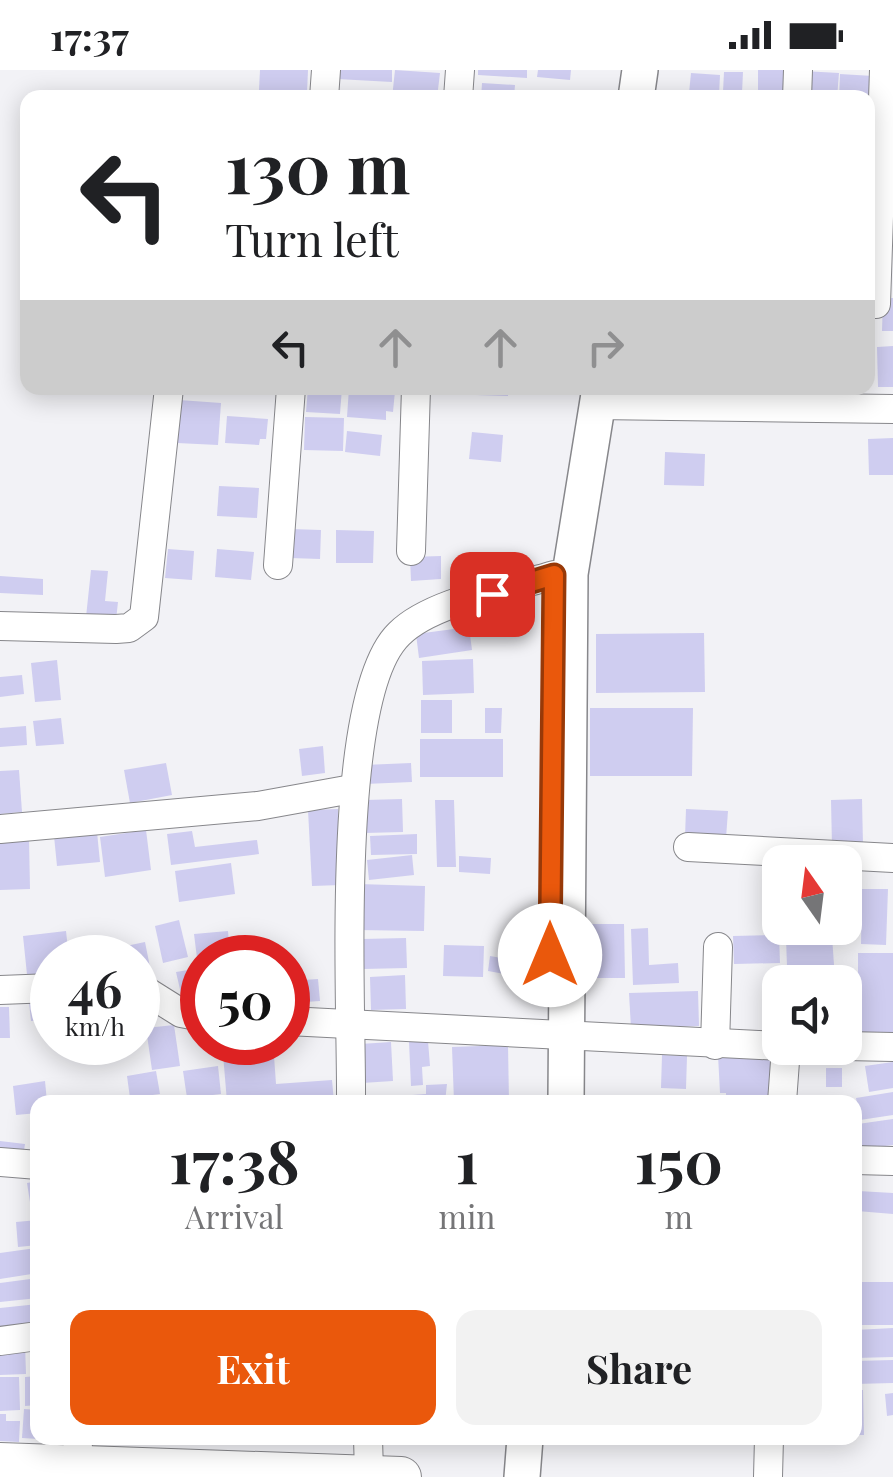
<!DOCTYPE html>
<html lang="en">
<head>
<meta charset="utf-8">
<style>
	body { margin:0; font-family:"Playfair Display",serif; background:#f2f2f2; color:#202124; height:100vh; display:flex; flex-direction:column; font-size:38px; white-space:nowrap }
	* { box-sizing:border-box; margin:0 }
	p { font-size:32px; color:#757577 }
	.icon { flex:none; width:55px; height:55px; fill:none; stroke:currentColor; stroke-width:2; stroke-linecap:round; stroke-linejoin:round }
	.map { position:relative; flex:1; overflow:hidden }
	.side { position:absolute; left:30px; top:1025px; width:832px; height:350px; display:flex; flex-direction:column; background:#fff; border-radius:20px; box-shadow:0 5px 25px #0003 }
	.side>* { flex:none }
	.hud { position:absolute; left:20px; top:20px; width:855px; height:305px; border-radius:20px; box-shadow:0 5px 25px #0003; background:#fff; color:#202124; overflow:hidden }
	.needle { width:65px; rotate:346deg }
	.tools { position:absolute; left:762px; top:775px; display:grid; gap:20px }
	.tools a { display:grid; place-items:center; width:100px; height:100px; border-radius:20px; background:#fff; box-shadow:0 5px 25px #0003; font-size:50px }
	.speed { position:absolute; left:30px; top:865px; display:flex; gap:20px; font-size:50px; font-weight:700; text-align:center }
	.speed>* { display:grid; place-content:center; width:130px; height:130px; border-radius:50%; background:#fff; box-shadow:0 5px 25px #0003; line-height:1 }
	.speed small { font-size:25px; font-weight:400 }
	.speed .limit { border:15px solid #d22; background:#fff; color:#111 }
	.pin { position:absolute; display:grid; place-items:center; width:85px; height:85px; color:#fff; margin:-42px; border-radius:20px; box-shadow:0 5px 15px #0006 }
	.me { position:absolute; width:110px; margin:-55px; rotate:0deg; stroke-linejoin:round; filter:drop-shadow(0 0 8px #0008) }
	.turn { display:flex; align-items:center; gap:35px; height:210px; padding:0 40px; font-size:45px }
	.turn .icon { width:130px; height:130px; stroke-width:2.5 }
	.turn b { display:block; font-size:70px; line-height:85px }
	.lanes { display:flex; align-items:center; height:95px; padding:0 40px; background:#0003; justify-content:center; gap:50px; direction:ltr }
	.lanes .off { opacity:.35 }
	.eta { display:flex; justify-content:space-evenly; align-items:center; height:170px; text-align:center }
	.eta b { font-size:60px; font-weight:700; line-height:70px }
	.cta { display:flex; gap:20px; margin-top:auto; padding:20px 40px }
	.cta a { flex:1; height:115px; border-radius:20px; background:#ea580c; color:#fff; font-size:40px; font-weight:700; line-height:115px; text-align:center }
	.cta a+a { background:#f2f2f2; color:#202124 }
	.status { display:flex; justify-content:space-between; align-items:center; height:70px; padding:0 50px; background:#fff; direction:ltr }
	.status svg { height:28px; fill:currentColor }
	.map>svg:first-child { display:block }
	.building { fill:#cfcdf0 }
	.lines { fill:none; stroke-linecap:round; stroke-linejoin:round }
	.minor-casing { stroke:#87878b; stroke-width:30 }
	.major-casing { stroke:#87878b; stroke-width:38 }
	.highway-casing { stroke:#87878b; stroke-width:42 }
	.minor { stroke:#fff; stroke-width:28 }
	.major { stroke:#fff; stroke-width:35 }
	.highway { stroke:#fff; stroke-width:40 }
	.route-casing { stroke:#983908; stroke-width:25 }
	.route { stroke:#ea580c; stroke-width:18 }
</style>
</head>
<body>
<div class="status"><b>17:37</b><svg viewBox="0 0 49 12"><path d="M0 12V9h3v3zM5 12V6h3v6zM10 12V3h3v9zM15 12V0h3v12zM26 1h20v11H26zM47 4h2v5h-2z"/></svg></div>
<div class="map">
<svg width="893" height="1407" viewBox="0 0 893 1407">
	<rect width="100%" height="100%" fill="#f2f2f6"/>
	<g class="building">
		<polygon points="260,0 308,0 307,23 259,20"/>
		<polygon points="338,0 392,0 392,12 337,9"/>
		<polygon points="395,0 440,3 437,28 392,28"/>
		<polygon points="478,0 527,0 527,8 478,5"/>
		<polygon points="538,0 571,0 570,10 537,7"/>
		<polygon points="758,0 783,0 783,24 758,25"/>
		<polygon points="803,1 839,3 837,28 802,27"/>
		<polygon points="724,2 743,2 742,23 723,22"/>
		<polygon points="691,3 720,5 719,25 689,23"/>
		<polygon points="840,4 873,6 871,32 868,28 839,28"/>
		<polygon points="482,13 515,15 514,28 481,28"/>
		<polygon points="883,228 893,228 893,261 882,261"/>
		<polygon points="893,276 893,317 878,317 877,277"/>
		<polygon points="180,318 221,318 221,324 180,321"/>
		<polygon points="308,318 342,318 340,344 306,342"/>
		<polygon points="349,318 395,321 393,342 386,341 386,350 347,347"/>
		<polygon points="475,318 508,318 508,326 475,325"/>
		<polygon points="674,318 740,318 739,330 703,329 703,322"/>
		<polygon points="744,318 780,318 780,324 743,323"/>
		<polygon points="787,318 824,318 824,327 787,326"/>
		<polygon points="179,330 221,333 218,375 177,373"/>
		<polygon points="227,346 268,349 266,369 260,369 259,375 225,373"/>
		<polygon points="305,347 344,348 343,381 304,380"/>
		<polygon points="347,361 382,365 380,386 345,382"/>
		<polygon points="472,362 503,365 501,392 469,389"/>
		<polygon points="893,368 893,405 869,405 868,369"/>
		<polygon points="665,382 705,384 704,416 664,415"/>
		<polygon points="219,416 259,418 257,448 217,446"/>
		<polygon points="291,459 321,460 320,489 290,488"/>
		<polygon points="336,460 374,461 373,493 336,493"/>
		<polygon points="168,479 194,481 192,510 165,508"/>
		<polygon points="217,479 254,482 251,510 215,507"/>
		<polygon points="441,486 441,509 411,511 410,487"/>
		<polygon points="91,500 108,501 105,531 118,532 116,550 86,547"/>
		<polygon points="0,506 43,509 43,525 0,523"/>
		<polygon points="469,557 472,580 419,588 416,564"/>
		<polygon points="704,563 705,622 596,623 596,564"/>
		<polygon points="473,589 474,623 423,625 422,591"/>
		<polygon points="57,590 61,630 35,632 31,593"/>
		<polygon points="22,605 24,624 0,627 0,607"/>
		<rect x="421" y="630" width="31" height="33"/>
		<polygon points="485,638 502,638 501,663 485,663"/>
		<polygon points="590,638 693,638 692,706 590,706"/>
		<polygon points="61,648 64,674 36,676 33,651"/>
		<polygon points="26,656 27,675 0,677 0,658"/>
		<rect x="420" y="669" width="83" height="38"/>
		<polygon points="323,676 325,703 302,706 299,679"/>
		<polygon points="166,693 172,725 130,733 124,700"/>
		<polygon points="411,693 412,712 365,714 364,695"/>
		<polygon points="19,700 22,742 0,744 0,701"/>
		<polygon points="402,729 403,762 365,763 365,730"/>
		<polygon points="862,729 863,776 832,777 831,730"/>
		<polygon points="435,730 454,730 456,797 437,797"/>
		<polygon points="338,739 341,815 312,816 308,740"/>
		<polygon points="686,739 728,741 726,768 685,767"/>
		<polygon points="146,760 151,800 105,807 100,767"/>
		<polygon points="192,761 195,777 257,770 259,784 171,795 167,764"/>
		<polygon points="97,762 100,792 57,796 54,766"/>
		<polygon points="417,764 417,784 371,785 370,766"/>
		<polygon points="29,768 30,819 0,820 0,769"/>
		<polygon points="412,785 414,805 369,810 367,790"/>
		<polygon points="459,786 491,788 490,804 459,802"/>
		<polygon points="231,793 235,824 179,832 175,801"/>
		<polygon points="358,814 425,816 424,861 357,860"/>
		<polygon points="862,819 888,819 886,875 861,874"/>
		<polygon points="179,850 188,887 163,893 155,856"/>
		<polygon points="576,854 624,854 625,908 577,908"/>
		<polygon points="648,858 649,895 678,893 679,913 633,915 631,859"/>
		<polygon points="66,861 69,888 52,888 52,911 28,914 23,866"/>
		<polygon points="228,861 230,885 197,888 194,864"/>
		<polygon points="779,865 780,893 734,894 733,866"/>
		<polygon points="91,866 96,888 74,888 70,871"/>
		<polygon points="832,866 834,895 787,897 786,868"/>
		<polygon points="406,868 407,898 363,899 362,869"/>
		<polygon points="145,872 150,897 138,900 138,888 124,888 121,877"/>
		<polygon points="444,875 484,876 483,907 443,906"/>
		<rect x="858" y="883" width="35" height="81"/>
		<polygon points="490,886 513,890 510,905 488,901"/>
		<polygon points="194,899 199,925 182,928 176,902"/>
		<polygon points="405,905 406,939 371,940 370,907"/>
		<polygon points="318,909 320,931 291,933 289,911"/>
		<polygon points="698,921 699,956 631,958 629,923"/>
		<polygon points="52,930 52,950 31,951 29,932"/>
		<polygon points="0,937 9,937 10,968 0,968"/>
		<polygon points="174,955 180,996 152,1000 146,958"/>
		<polygon points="428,971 430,996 422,997 423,1015 411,1016 409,972"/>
		<polygon points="71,972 105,972 106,978 74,986"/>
		<polygon points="222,972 273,972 276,1014 332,1010 334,1032 227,1032"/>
		<polygon points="391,972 393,1011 362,1013 360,974"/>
		<polygon points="508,975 509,1032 454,1032 452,977"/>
		<polygon points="773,983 774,1029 726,1030 726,1023 720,1023 718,985"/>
		<polygon points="662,985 687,986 686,1019 661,1018"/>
		<polygon points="893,992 893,1018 869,1022 865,996"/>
		<polygon points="218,996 221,1024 187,1028 183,1001"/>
		<rect x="826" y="998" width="16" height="19"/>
		<polygon points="156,1001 160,1024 130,1028 127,1006"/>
		<polygon points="45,1011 47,1032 38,1032 38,1043 16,1045 13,1016"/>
		<polygon points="447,1014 445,1032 413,1032 412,1025 426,1024 426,1015"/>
		<polygon points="893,1022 893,1045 860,1050 856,1028"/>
		<polygon points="893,1049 893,1075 861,1079 858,1054"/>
		<polygon points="0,1071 25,1074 23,1088 0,1086"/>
		<polygon points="38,1111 38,1144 32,1145 27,1113"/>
		<polygon points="858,1121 893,1123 893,1144 857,1141"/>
		<polygon points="38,1150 38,1175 18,1177 16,1152"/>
		<polygon points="36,1178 38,1203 0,1209 0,1183"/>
		<polygon points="38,1208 38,1228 0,1232 0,1213"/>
		<rect x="855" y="1212" width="38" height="43"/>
		<polygon points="38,1234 38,1261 0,1265 0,1238"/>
		<polygon points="893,1258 893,1287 855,1288 855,1260"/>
		<polygon points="25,1275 26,1304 0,1305 0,1276"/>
		<polygon points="893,1290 893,1313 855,1314 855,1291"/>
		<polygon points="38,1306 38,1335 25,1336 25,1307"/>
		<polygon points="0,1307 19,1307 20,1340 0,1341"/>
		<polygon points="855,1320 863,1320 864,1365 855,1365"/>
		<polygon points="893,1323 893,1345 887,1346 885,1324"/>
		<polygon points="24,1339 38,1340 38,1369 22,1368"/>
		<polygon points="0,1344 6,1344 6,1351 20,1351 19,1372 0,1371"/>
		<polygon points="304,1368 357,1368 358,1372 304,1374"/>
		<polygon points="437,1368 487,1368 487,1371 437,1373"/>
	</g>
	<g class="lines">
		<defs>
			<g id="minor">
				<polyline points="324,28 326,0"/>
				<polyline points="458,28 460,0"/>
				<polyline points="797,28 798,0"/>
				<polyline points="876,234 884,0"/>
				<polyline points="596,335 893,339"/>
				<polyline points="411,481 416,318"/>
				<polyline points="278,495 291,318"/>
				<polyline points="0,556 116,559 129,558 144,547 169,318"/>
				<polyline points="0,759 258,736 352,719"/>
				<polyline points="688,777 893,788"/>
				<polyline points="138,916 181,943 202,947"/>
				<polyline points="0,920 52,918"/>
				<polyline points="288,951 780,976"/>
				<polyline points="715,975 718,877"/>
				<polyline points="845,976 893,977"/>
				<path d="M 351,1032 C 352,936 334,627 399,564 C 432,531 509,519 554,505"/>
				<polyline points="782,1032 786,978"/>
				<polyline points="855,1090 893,1091"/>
				<polyline points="0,1092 38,1095"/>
				<polyline points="0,1271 38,1266"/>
				<polyline points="77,1368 80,1398"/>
				<polyline points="368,1368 369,1403"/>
				<polyline points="768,1407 769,1368"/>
			</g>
			<g id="major">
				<polyline points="636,28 640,0"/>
				<polyline points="566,1032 570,504 600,318"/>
				<polyline points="522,1407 525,1368"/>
			</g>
			<polyline id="highway" points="0,1393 401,1407"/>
		</defs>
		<use href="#minor" class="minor-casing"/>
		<use href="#major" class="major-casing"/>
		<use href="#highway" class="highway-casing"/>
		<use href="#minor" class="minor"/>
		<use href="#major" class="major"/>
		<use href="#highway" class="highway"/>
	</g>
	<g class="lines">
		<defs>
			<polyline id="route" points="492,524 554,505 550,885"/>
		</defs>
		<use href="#route" class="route-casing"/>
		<use href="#route" class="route"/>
	</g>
</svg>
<div class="tools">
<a><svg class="needle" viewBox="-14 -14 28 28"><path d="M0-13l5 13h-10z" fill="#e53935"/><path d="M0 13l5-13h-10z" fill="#757577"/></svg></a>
<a><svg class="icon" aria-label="sound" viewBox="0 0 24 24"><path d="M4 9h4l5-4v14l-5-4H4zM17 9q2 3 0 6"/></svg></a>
</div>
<div class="speed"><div>46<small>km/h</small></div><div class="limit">50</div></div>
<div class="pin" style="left:492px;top:524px;background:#d93025"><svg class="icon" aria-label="arrive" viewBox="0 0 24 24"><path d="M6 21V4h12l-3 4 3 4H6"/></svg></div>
<svg class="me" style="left:550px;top:885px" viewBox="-20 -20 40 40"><circle r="19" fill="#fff"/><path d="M0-13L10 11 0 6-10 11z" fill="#ea580c"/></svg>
<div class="hud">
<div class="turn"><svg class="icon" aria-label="left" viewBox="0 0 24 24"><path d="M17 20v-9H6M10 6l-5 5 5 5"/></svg><div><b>130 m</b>Turn left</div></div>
<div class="lanes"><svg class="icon" aria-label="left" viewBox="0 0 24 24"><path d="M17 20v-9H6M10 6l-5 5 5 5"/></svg><svg class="icon off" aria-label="ahead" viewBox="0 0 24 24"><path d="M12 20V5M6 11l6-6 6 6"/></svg><svg class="icon off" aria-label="ahead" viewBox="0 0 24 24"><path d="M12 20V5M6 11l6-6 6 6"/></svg><svg class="icon off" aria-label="right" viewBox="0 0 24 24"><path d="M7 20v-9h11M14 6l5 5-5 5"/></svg></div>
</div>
<section class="side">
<div class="eta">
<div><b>17:38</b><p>Arrival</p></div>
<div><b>1</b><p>min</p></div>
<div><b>150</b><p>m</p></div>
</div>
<div class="cta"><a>Exit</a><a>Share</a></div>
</section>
</div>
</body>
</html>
